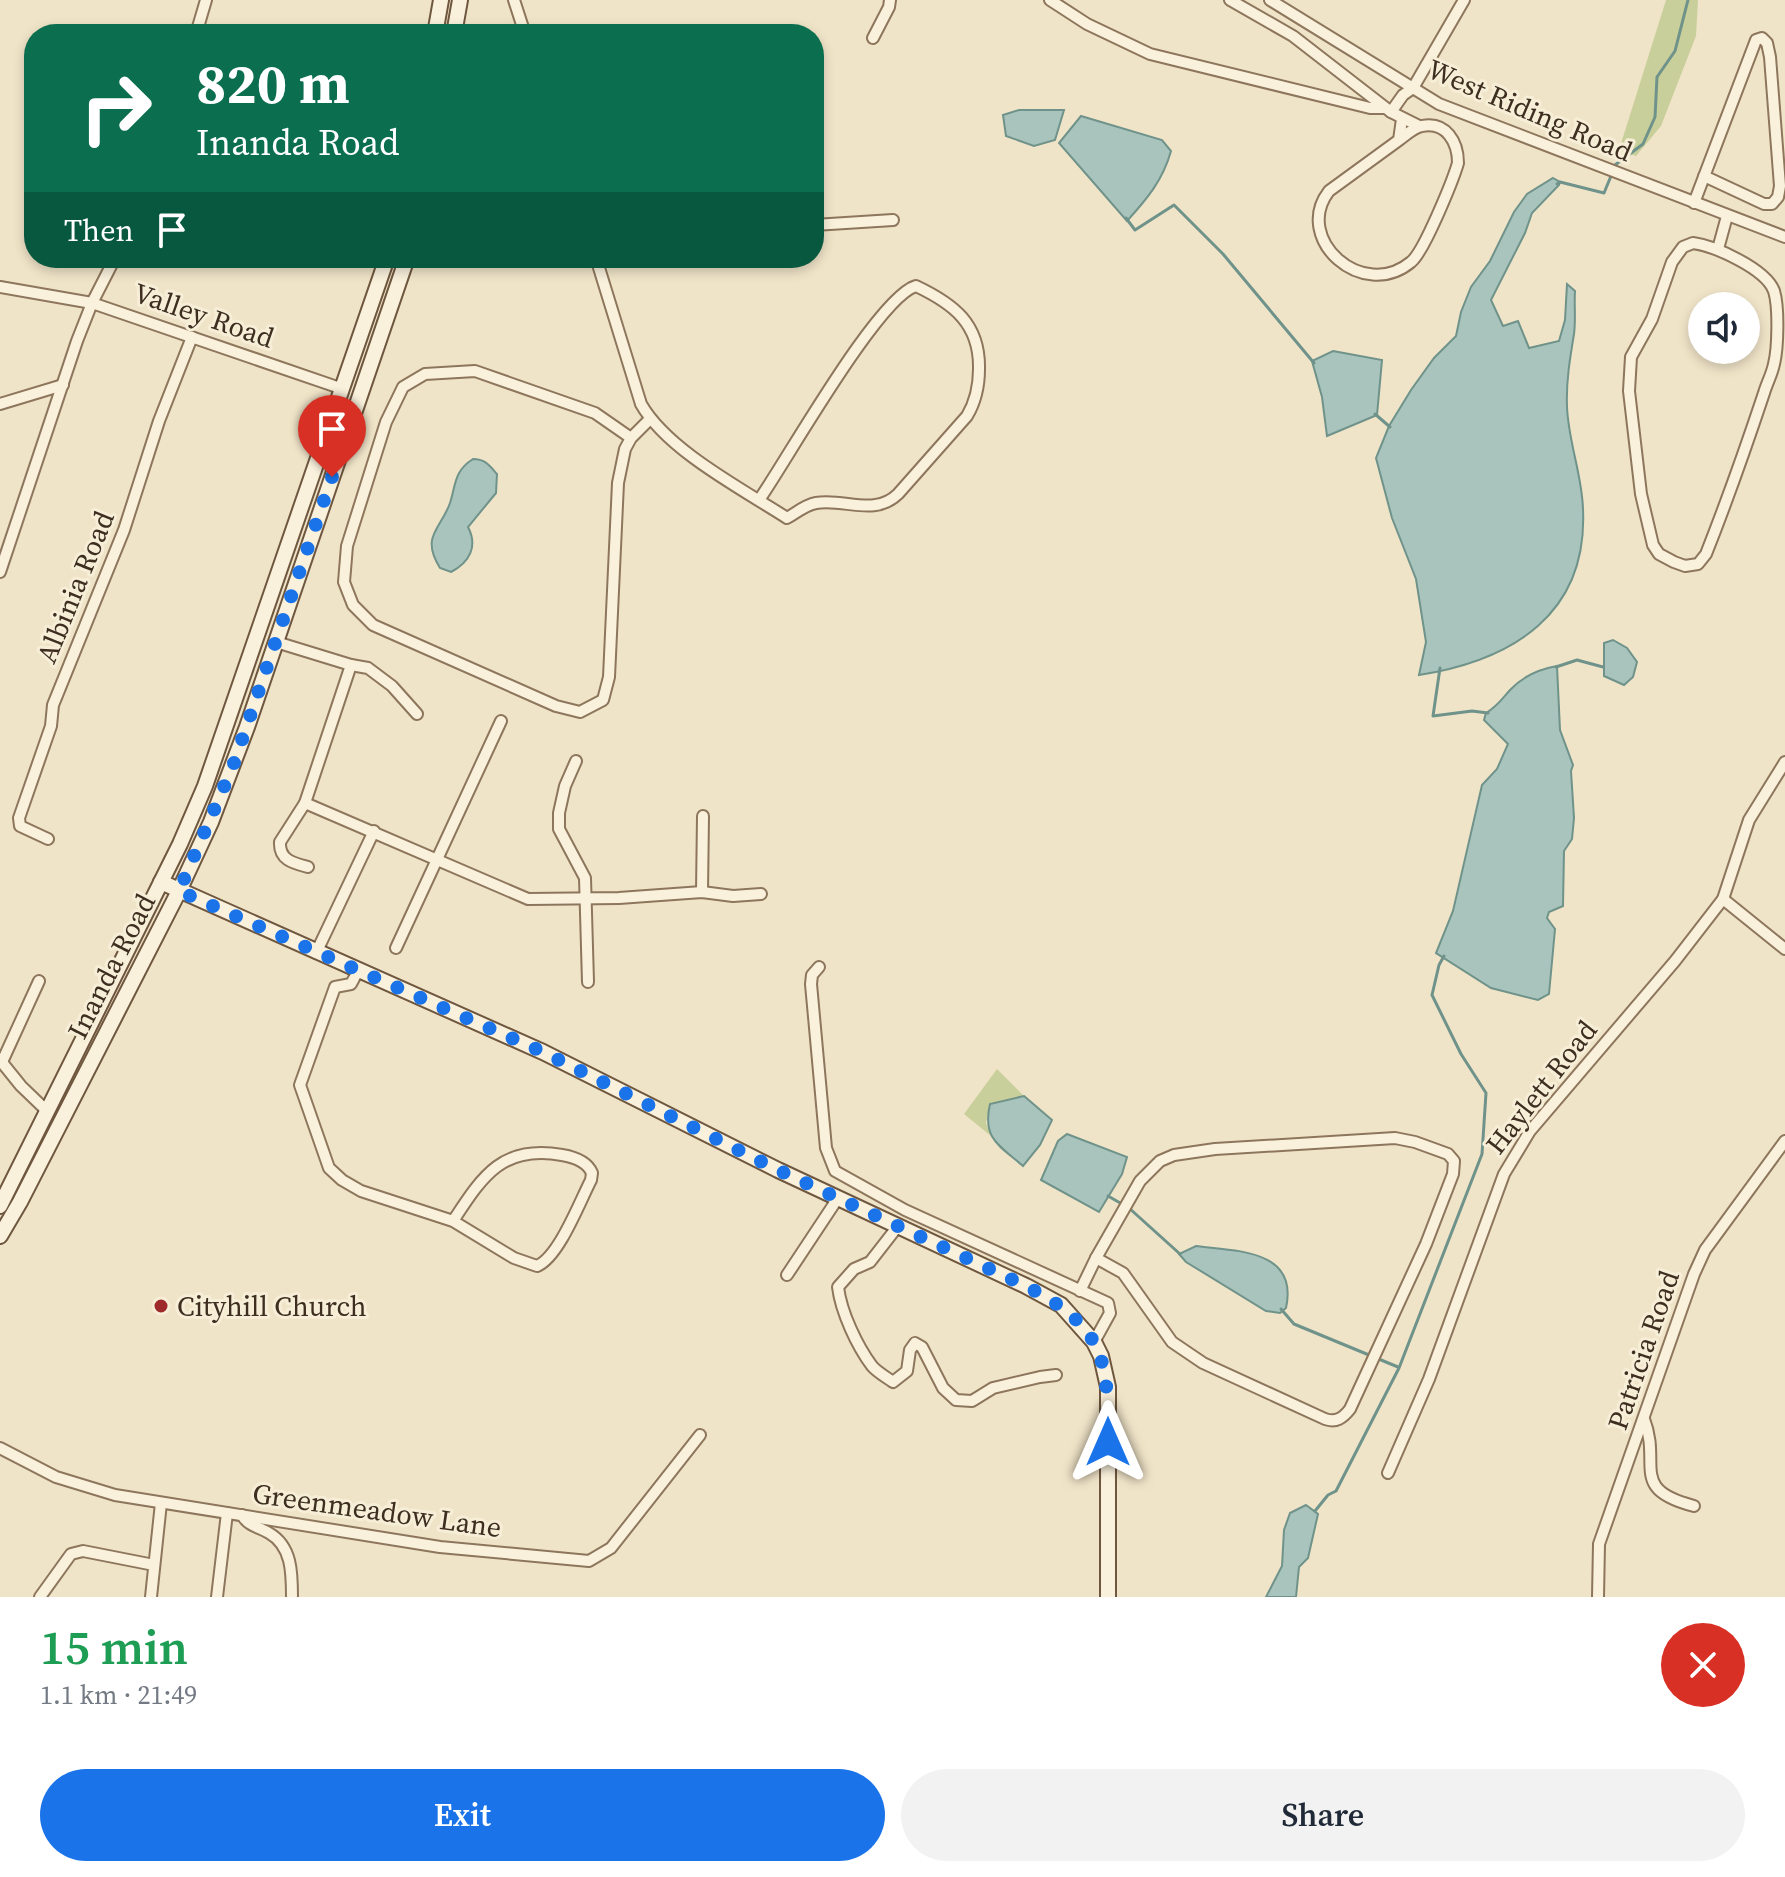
<!DOCTYPE html>
<html lang="en">
<head>
<meta charset="utf-8">
<style>
	body { margin:0; font-family:"Source Serif 4",serif; background:#f2f2f3; color:#1f2937; height:100vh; display:flex; flex-direction:column; font-size:30px; white-space:nowrap }
	* { box-sizing:border-box; margin:0 }
	p { font-size:26px; color:#747a83 }
	.icon { flex:none; width:44px; height:44px; fill:none; stroke:currentColor; stroke-width:2; stroke-linecap:round; stroke-linejoin:round }
	.map { position:relative; height:1597px; overflow:hidden }
	.sheet { display:flex; flex-direction:column; background:#fff; flex:1 }
	.sheet>* { flex:none }
	.banner { position:absolute; left:24px; top:24px; width:800px; height:244px; border-radius:32px; box-shadow:0 4px 12px #0003; background:#0b6e4f; color:#fff; overflow:hidden }
	.buttons { position:absolute; left:1688px; top:292px; display:grid; gap:16px }
	.buttons a { display:grid; place-items:center; width:72px; height:72px; border-radius:50%; background:#fff; box-shadow:0 4px 12px #0003; font-size:40px }
	.pin { position:absolute; display:grid; place-items:center; width:68px; height:68px; color:#fff; margin:-82px -34px; border-radius:50% 50% 50% 0; rotate:-45deg; box-shadow:0 0 8px #0007 }
	.pin .icon { rotate:45deg }
	.me { position:absolute; width:88px; margin:-44px; rotate:0deg; stroke-linejoin:round; filter:drop-shadow(0 0 6px #0008) }
	.turn { display:flex; align-items:center; gap:28px; height:168px; padding:0 40px; font-size:36px }
	.turn .icon { width:104px; height:104px; stroke-width:2.5 }
	.turn b { display:block; font-size:56px; line-height:68px }
	.then { display:flex; align-items:center; height:76px; padding:0 40px; background:#0003; gap:16px; font-size:30px }
	.round { display:grid; place-items:center; flex:none; width:84px; height:84px; border-radius:42px; background:#f2f2f3 }
	.summary { display:flex; align-items:center; justify-content:space-between; height:136px; padding:0 40px }
	h1 { font-size:48px; font-weight:600; line-height:60px; color:#1e9e55 }
	.primary-button { display:flex; gap:16px; margin-top:auto; padding:16px 40px }
	.primary-button a { flex:1; height:92px; border-radius:48px; background:#1a73e8; color:#fff; font-size:32px; font-weight:600; line-height:92px; text-align:center }
	.primary-button a+a { background:#f2f2f3; color:#1f2937 }
	.map>svg:first-child { display:block }
	.green { fill:#c9cf9b }
	.water { fill:#a9c4bc; stroke:#6f938a; stroke-width:2 }
	.lines { fill:none; stroke-linecap:round; stroke-linejoin:round }
	.stream { stroke:#6f938a; stroke-width:3 }
	.street-casing { stroke:#8d765c; stroke-width:14 }
	.secondary-casing { stroke:#6f573f; stroke-width:18 }
	.street { stroke:#faf1dc; stroke-width:10 }
	.secondary { stroke:#faf1dc; stroke-width:14 }
	.route { stroke:#1a73e8; stroke-width:14; stroke-dasharray:0 25.2 }
	.poi-dot { fill:#9e2a2b; stroke:#f7eed8; stroke-width:3 }
	.labels { text-anchor:middle; dominant-baseline:central; stroke-width:6; stroke-linejoin:round; paint-order:stroke }
	.street-label { font-size:28px; fill:#3d2e20; stroke:#f7eed8 }
	.poi-label { font-size:28px; fill:#3d2e20; stroke:#f7eed8; text-anchor:start }
</style>
</head>
<body>
<div class="map">
<svg width="1785" height="1597" viewBox="0 0 1785 1597">
	<rect width="100%" height="100%" fill="#f0e4c8"/>
	<g class="green">
		<polygon points="1666,0 1698,0 1696,36 1661,126 1636,156 1619,150"/>
		<polygon points="997,1069 1024,1096 990,1104 986,1123 991,1136 964,1114"/>
	</g>
	<g class="water">
		<polygon points="1019,110 1064,110 1055,140 1034,146 1006,136 1003,115"/>
		<path d="M 1081,116 L 1162,140 L 1171,151 C 1163,180 1147,199 1127,221 L 1059,143 Z"/>
		<path d="M 1553,178 L 1560,182 L 1559,185 L 1532,213 L 1525,233 L 1491,300 L 1503,326 L 1518,321 L 1529,348 L 1559,341 L 1565,320 L 1567,284 L 1575,291 C 1574,305 1576,320 1574,334 C 1570,358 1566,382 1567,406 C 1568,441 1582,474 1583,509 C 1588,614 1513,660 1419,675 L 1426,642 L 1416,579 L 1392,518 L 1376,458 L 1389,426 L 1411,390 L 1434,358 L 1456,336 L 1461,312 L 1471,287 L 1490,261 L 1514,212 L 1527,194 Z"/>
		<polygon points="1333,351 1382,360 1377,415 1327,436 1322,397 1312,361"/>
		<path d="M 473,459 C 485,459 489,465 497,474 L 496,493 L 468,527 C 478,546 470,562 451,572 L 440,568 C 420,536 441,529 450,503 C 456,484 454,471 473,459 Z"/>
		<polygon points="1613,640 1627,648 1637,662 1633,677 1624,685 1604,676 1604,643"/>
		<path d="M 1557,666 L 1560,730 L 1573,765 L 1571,771 L 1574,818 L 1572,839 L 1564,851 L 1563,906 L 1549,912 L 1547,918 L 1555,929 L 1549,994 L 1538,1000 L 1491,988 L 1436,953 L 1453,911 L 1482,785 L 1497,769 L 1508,744 L 1484,720 L 1486,713 C 1498,706 1501,700 1510,690 C 1522,677 1540,669 1557,666 Z"/>
		<path d="M 1024,1096 L 1052,1120 L 1040,1145 L 1023,1166 C 999,1145 982,1139 990,1104 Z"/>
		<polygon points="1067,1134 1127,1157 1122,1174 1099,1212 1041,1180 1058,1141"/>
		<path d="M 1196,1246 C 1235,1251 1299,1249 1286,1308 L 1280,1313 L 1266,1311 L 1186,1262 L 1179,1254 Z"/>
		<polygon points="1306,1505 1318,1514 1308,1558 1299,1567 1296,1597 1266,1597 1282,1566 1284,1530 1290,1513"/>
	</g>
	<g class="lines">
		<g class="stream">
			<polyline points="1615,165 1643,144 1655,117 1657,77 1675,51 1688,0"/>
			<polyline points="1557,184 1560,182 1604,193 1611,176"/>
			<polyline points="1126,218 1135,230 1174,205 1223,254 1314,363"/>
			<polyline points="1375,414 1390,427"/>
			<polyline points="1556,667 1577,660 1603,667"/>
			<polyline points="1440,668 1433,716 1472,711 1488,713"/>
			<polyline points="1108,1196 1122,1204"/>
			<polyline points="1129,1208 1180,1254"/>
			<polyline points="1281,1309 1294,1324 1398,1367"/>
			<polyline points="1315,1511 1328,1495 1336,1491 1399,1368 1482,1154 1486,1093 1461,1054 1432,995 1439,965 1444,956"/>
		</g>
		<defs>
			<g id="street">
				<polyline points="514,0 525,34"/>
				<polyline points="1050,0 1087,24 1150,54 1370,108 1384,108"/>
				<polyline points="1230,0 1293,36 1391,112"/>
				<polyline points="1270,0 1439,104 1785,237"/>
				<polyline points="196,34 206,0"/>
				<polyline points="873,38 889,7 890,0"/>
				<polyline points="1419,126 1391,112 1403,95 1413,88 1464,0"/>
				<path d="M 1399,140 C 1406,135 1414,127 1422,126 C 1446,121 1458,142 1458,163 C 1453,180 1424,252 1411,262 C 1363,302 1292,239 1329,191 L 1399,140 L 1402,119"/>
				<polyline points="1694,203 1756,40 1762,38 1767,43 1770,57 1780,186 1778,197 1772,204 1764,204 1704,176"/>
				<polyline points="814,225 893,220"/>
				<path d="M 1693,243 C 1715,246 1766,269 1774,291 C 1779,307 1778,348 1774,364 C 1772,374 1767,383 1764,393 C 1746,447 1727,501 1706,554 L 1698,564 L 1685,566 L 1674,562 L 1659,554 L 1653,545 L 1641,494 L 1629,391 L 1631,357 L 1652,319 L 1672,262 L 1683,247 Z"/>
				<polyline points="1718,249 1727,216"/>
				<path d="M 596,258 L 641,404 C 667,450 742,489 787,518 C 796,513 805,505 816,503 C 845,498 874,517 898,494 L 967,416 C 976,401 979,386 979,369 C 980,324 954,304 916,286 C 878,297 787,460 759,500"/>
				<polyline points="0,287 92,303 343,389"/>
				<polyline points="0,404 63,385"/>
				<polyline points="631,438 595,413 475,371 425,374 403,387 386,422 347,546 344,582 353,605 373,625 556,706 580,712 603,700 609,677 618,483 625,449 631,438 650,419"/>
				<polyline points="0,572 77,341 92,303 115,258"/>
				<polyline points="276,642 351,665 368,668 392,686 417,714"/>
				<polyline points="576,761 565,786 559,813 559,829 585,878 588,982"/>
				<polyline points="305,803 528,899 619,898 702,892 733,896 761,894"/>
				<polyline points="48,839 20,826 19,818 51,726 53,705 124,530 159,421 192,337"/>
				<path d="M 308,867 C 293,863 279,860 280,842 L 305,803 L 351,665"/>
				<polyline points="702,892 703,816"/>
				<polyline points="1723,899 1785,949"/>
				<polyline points="396,948 501,721"/>
				<polyline points="316,953 374,831"/>
				<polyline points="819,967 812,975 811,984 826,1148 835,1171 905,1210 1108,1303 1110,1313 1094,1342"/>
				<path d="M 358,971 L 351,984 L 335,987 L 300,1085 L 329,1168 L 342,1180 L 361,1191 L 453,1221 L 514,1258 L 537,1266 C 559,1257 580,1201 591,1180 L 592,1173 C 587,1161 574,1157 562,1155 C 502,1144 482,1177 453,1221"/>
				<polyline points="0,1060 21,1086 47,1111"/>
				<polyline points="2,1062 39,981"/>
				<path d="M 1395,1138 L 1415,1142 L 1448,1154 L 1454,1161 L 1453,1174 L 1426,1244 L 1350,1409 C 1343,1418 1336,1423 1325,1419 L 1203,1363 L 1172,1342 L 1123,1273 L 1096,1258 L 1140,1181 L 1160,1161 L 1174,1155 L 1215,1149 Z"/>
				<path d="M 898,1226 L 870,1262 L 854,1269 L 838,1287 C 841,1312 857,1346 872,1366 C 877,1372 886,1377 893,1382 L 907,1371 L 910,1350 L 915,1343 L 922,1347 L 943,1388 L 956,1400 L 972,1401 L 993,1388 L 1040,1377 L 1056,1375"/>
				<polyline points="787,1275 838,1198"/>
				<polyline points="1080,1291 1096,1258"/>
				<path d="M 1644,1419 C 1662,1465 1628,1489 1694,1506"/>
				<polyline points="0,1448 56,1477 115,1495 440,1547 589,1561 611,1548 700,1435"/>
				<polyline points="1388,1473 1429,1379 1504,1174 1530,1131 1675,961 1723,899 1749,820 1785,762"/>
				<path d="M 242,1515 C 248,1526 259,1527 269,1533 C 292,1546 292,1573 292,1597"/>
				<polyline points="40,1597 71,1554 83,1551 154,1565"/>
				<polyline points="151,1597 161,1503"/>
				<polyline points="217,1597 227,1513"/>
				<polyline points="1598,1597 1599,1544 1694,1274 1705,1250 1785,1141"/>
			</g>
			<g id="secondary">
				<polyline points="435,34 441,0"/>
				<polyline points="454,34 460,0"/>
				<polyline points="161,882 543,1052 778,1170 1026,1286 1061,1305 1094,1342 1101,1356 1108,1387 1108,1597"/>
				<polyline points="0,1206 180,844 205,786 387,258"/>
				<polyline points="0,1236 20,1202 179,891 211,822 247,727 407,258"/>
			</g>
		</defs>
		<use href="#street" class="street-casing"/>
		<use href="#secondary" class="secondary-casing"/>
		<use href="#street" class="street"/>
		<use href="#secondary" class="secondary"/>
	</g>
	<g class="lines">
		<path class="route" d="M 332,477 L 233,766 L 179,891 L 543,1052 L 778,1170 L 1026,1286 C 1105,1328 1108,1357 1108,1442"/>
	</g>
	<circle class="poi-dot" cx="161" cy="1306" r="8"/>
	<g class="labels">
		<g class="street-label">
			<text transform="translate(1530 110) rotate(23)">West Riding Road</text>
			<text transform="translate(204 315) rotate(19)">Valley Road</text>
			<text transform="translate(75 587) rotate(-68)">Albinia Road</text>
			<text transform="translate(111 966) rotate(-63)">Inanda Road</text>
			<text transform="translate(1541 1087) rotate(-52)">Haylett Road</text>
			<text transform="translate(1643 1350) rotate(-71)">Patricia Road</text>
			<text transform="translate(377 1510) rotate(8)">Greenmeadow Lane</text>
		</g>
		<g class="poi-label">
			<text x="177" y="1306">Cityhill Church</text>
		</g>
	</g>
</svg>
<div class="buttons">
<a><svg class="icon" aria-label="sound" viewBox="0 0 24 24"><path d="M4 9h4l5-4v14l-5-4H4zM17 9q2 3 0 6"/></svg></a>
</div>
<div class="pin" style="left:332px;top:477px;background:#d93025"><svg class="icon" aria-label="arrive" viewBox="0 0 24 24"><path d="M6 21V4h12l-3 4 3 4H6"/></svg></div>
<svg class="me" style="left:1108px;top:1442px" viewBox="-20 -20 40 40"><path d="M0-17L14 15 0 8-14 15z" fill="#1a73e8" stroke="#fff" stroke-width="4"/></svg>
<div class="banner">
<div class="turn"><svg class="icon" aria-label="right" viewBox="0 0 24 24"><path d="M7 20v-9h11M14 6l5 5-5 5"/></svg><div><b>820 m</b>Inanda Road</div></div>
<div class="then">Then<svg class="icon" aria-label="arrive" viewBox="0 0 24 24"><path d="M6 21V4h12l-3 4 3 4H6"/></svg></div>
</div>
</div>
<section class="sheet">
<div class="summary"><div><h1>15 min</h1><p>1.1 km · 21:49</p></div><a class="round" style="background:#d93025;color:#fff"><svg class="icon" aria-label="close" viewBox="0 0 24 24"><path d="M6 6l12 12M18 6L6 18"/></svg></a></div>
<div class="primary-button"><a>Exit</a><a>Share</a></div>
</section>
</body>
</html>
